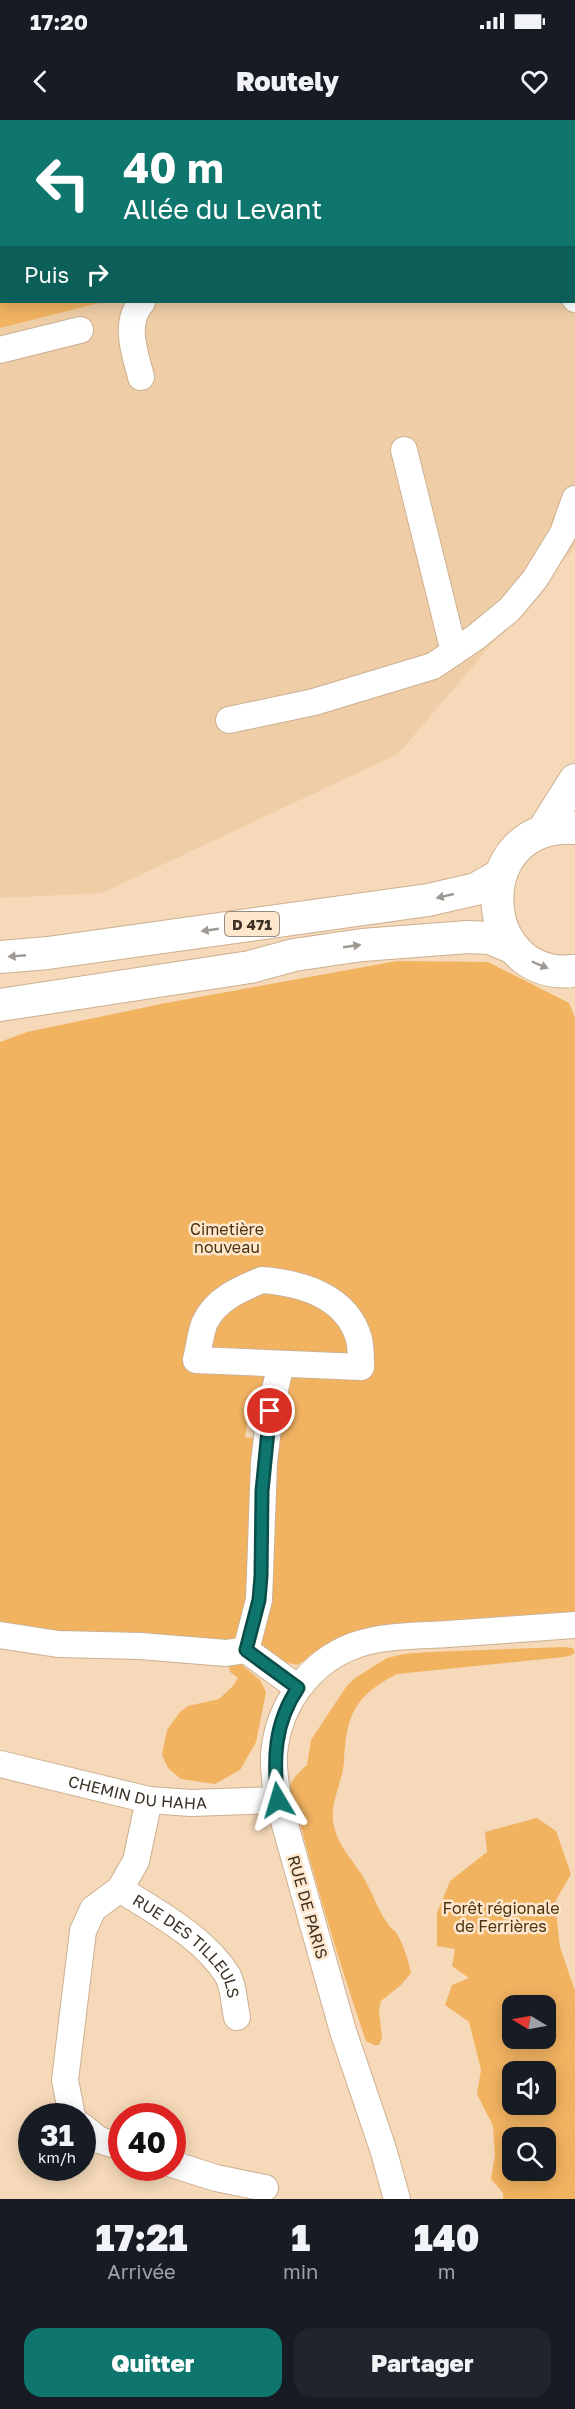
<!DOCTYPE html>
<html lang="fr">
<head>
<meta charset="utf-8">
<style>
	body { margin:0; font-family:"Golos Text",sans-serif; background:#20242c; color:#f1f3f6; height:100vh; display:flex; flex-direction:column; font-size:22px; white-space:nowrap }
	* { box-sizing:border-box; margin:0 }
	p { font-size:20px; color:#9ea1a6 }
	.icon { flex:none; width:33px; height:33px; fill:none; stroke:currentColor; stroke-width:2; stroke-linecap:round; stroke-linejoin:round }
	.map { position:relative; height:2079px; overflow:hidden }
	.drawer { display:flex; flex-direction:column; background:#171b24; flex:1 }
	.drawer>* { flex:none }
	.top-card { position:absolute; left:0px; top:0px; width:576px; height:183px; box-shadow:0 3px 15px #0003; background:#0f766e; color:#fff; overflow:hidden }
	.needle { width:39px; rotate:280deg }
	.buttons { position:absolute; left:502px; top:1875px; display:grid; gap:12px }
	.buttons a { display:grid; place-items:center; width:54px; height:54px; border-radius:12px; background:#171b24; box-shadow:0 3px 15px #0003; font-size:30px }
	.speed { position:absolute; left:18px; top:1983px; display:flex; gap:12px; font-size:30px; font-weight:700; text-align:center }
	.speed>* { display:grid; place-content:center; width:78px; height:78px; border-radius:50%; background:#171b24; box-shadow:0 3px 15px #0003; line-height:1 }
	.speed small { font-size:15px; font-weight:400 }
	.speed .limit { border:9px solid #d22; background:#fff; color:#111 }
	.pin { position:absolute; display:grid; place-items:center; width:51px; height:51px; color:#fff; margin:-26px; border:3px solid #fff; border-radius:50%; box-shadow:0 2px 6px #0007 }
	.me { position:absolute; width:66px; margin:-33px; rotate:353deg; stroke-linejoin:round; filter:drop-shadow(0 0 4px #0008) }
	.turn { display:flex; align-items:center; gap:21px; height:126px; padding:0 24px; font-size:27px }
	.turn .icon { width:78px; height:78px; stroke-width:2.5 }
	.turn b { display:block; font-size:42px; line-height:51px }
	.then { display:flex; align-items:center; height:57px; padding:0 24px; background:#0003; gap:12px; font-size:22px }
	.eta { display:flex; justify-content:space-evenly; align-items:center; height:102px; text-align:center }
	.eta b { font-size:36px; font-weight:800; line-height:42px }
	.primary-button { display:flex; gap:12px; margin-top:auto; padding:12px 24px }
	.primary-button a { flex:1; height:69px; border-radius:18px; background:#0f766e; color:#fff; font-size:24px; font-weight:800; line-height:69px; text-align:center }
	.primary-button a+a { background:#20242c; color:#f1f3f6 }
	.status { display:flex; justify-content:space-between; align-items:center; height:42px; padding:0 30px; background:#171b24; direction:ltr }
	.status svg { height:16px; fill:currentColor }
	header { display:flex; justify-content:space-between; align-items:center; height:78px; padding:0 24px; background:#171b24; font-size:27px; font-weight:800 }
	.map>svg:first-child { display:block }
	.built { fill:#efcea7; fill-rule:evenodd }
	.green { fill:#f2b361; fill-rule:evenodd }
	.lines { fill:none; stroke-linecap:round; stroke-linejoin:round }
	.minor-casing { stroke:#ccb091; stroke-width:28 }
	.major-casing { stroke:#ccb091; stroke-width:34 }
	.minor { stroke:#fff; stroke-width:26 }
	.major { stroke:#fff; stroke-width:32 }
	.oneway { fill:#9e9892 }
	.route-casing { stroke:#0a4d48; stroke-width:15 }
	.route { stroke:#0f766e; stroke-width:10 }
	.labels { text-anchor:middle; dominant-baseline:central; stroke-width:5; stroke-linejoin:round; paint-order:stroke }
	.shield { fill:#fee7cc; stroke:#766856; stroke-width:1.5 }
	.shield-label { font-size:15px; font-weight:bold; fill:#3c3124 }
	.park-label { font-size:16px; fill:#4c320e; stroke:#fee7cc }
	.street-label { font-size:16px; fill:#3c3124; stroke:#fee7cc }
</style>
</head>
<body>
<div class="status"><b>17:20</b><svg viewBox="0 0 49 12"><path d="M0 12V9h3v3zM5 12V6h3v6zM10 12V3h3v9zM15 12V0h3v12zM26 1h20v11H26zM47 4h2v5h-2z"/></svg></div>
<header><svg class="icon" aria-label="back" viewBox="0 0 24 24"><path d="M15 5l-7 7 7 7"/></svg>Routely<svg class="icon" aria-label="heart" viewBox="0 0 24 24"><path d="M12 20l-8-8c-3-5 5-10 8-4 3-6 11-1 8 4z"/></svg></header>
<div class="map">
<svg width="575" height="2079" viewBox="0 0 575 2079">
	<rect width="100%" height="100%" fill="#f5d9b8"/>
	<path class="built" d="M 0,0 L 575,0 L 575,427 L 398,634 L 102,773 L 0,778 ZM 2,2 L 574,2 L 574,182 L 2,182 Z"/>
	<g class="green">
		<polygon points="0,0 575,0 575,68 574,2 2,2 2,182 103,182 0,208"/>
		<polygon points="397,841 488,842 569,883 575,898 575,1495 318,1532 297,1545 283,1542 259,1527 268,1366 287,1261 297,1253 262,1249 265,1256 264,1289 250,1287 245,1317 260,1319 255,1449 235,1521 72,1517 0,1505 0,922 27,912 166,883"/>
		<path d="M 563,1527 L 573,1528 L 575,1532 L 572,1535 L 564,1537 L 397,1554 C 355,1575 346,1595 344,1641 C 343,1661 331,1680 333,1700 C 335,1722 351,1738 362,1755 C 372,1771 377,1789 388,1804 C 390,1808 395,1810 397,1814 C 404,1826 408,1840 411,1853 L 401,1865 L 381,1881 L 379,1890 L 382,1918 L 379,1925 L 374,1925 L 366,1921 C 339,1842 315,1762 294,1680 C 283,1666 296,1655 307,1645 L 311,1620 L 346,1567 L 355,1558 L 387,1538 L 404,1534 L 429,1532 Z"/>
		<polygon points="233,1543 242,1545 260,1560 266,1572 256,1622 240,1650 215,1664 181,1659 168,1648 162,1635 167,1610 180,1592 188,1586 219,1579 233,1566 238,1558 230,1552 229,1546"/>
		<path d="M 537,1698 L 556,1711 L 571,1754 L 555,1782 L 560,1827 L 575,1871 L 575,2079 L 503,2079 L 503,2073 L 491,2059 L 495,2035 L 493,2006 L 477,1974 L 481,1950 L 469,1902 L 445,1885 L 452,1865 L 469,1858 L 452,1846 L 455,1829 L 437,1826 L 437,1793 L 450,1761 L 487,1732 L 485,1712 ZM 513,1886 L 546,1886 L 546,1918 L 513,1918 ZM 513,1952 L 546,1952 L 546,1984 L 513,1984 ZM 513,2018 L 546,2018 L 546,2050 L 513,2050 Z"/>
	</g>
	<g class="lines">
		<defs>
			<g id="minor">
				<polyline points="425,2 425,0"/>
				<polyline points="574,177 575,179"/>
				<polyline points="0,230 80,210"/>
				<path d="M 141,257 C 135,233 123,203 142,182"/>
				<polyline points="404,330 454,532"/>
				<polyline points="229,600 314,582 433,546 476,517 510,489 535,459 563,413 575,379"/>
				<path d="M 262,1160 C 301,1163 347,1176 359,1219 C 361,1227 361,1238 361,1247 L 196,1240 C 199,1228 200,1214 205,1202 C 216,1179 240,1169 262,1160 Z"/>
				<polyline points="0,1515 58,1524 140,1526 226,1533 246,1530"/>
				<polyline points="246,1530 259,1480 264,1343 270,1291 281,1244"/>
				<polyline points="246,1530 298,1568"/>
				<path id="s1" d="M 0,1644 L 149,1680 L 191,1683 L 278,1680"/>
				<path id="s2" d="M 120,1769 C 157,1793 204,1817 228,1856 C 234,1867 234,1885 237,1897"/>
				<polyline points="72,1996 65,1960 83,1811 93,1789 120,1769 136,1741 149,1680"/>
				<polyline points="82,2006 99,2020 122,2027"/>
				<polyline points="172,2044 216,2058 265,2068"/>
				<path d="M 397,2079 L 383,2029 L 343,1911 L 278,1680 C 276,1665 273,1650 274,1634 C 278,1587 308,1543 353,1526 C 382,1515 417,1516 448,1514 C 490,1511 533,1508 575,1505"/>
			</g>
			<g id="major">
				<path d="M 575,708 C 468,701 475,862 575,851"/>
				<polyline points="543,711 575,660"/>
				<polyline points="0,837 48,833 428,780 476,769 499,756"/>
				<polyline points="0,885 250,847 294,835 362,825 468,817 490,818 514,828"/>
			</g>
		</defs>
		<use href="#minor" class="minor-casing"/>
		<use href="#major" class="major-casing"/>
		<use href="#minor" class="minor"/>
		<use href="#major" class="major"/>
	</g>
	<defs><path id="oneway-solid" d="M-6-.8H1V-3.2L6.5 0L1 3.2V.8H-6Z" transform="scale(1.5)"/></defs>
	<g class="oneway">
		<use href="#oneway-solid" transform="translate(445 776) rotate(167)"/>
		<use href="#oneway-solid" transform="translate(210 810) rotate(172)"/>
		<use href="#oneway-solid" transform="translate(352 826) rotate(-8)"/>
		<use href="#oneway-solid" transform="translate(17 836) rotate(175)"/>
		<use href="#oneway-solid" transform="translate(540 845) rotate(23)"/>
	</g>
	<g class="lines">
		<defs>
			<path id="route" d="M 270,1291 L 262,1371 L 261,1456 L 259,1480 L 246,1530 L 298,1568 C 274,1603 273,1640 278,1680"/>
		</defs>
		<use href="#route" class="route-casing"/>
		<use href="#route" class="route"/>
	</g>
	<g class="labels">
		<rect class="shield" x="225" y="792" width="54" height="24" rx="4.5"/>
		<g class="shield-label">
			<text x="252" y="804">D 471</text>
		</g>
		<g class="park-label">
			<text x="227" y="1109">Cimetière<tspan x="227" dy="18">nouveau</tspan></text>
			<text x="501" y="1788">Forêt régionale<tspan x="501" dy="18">de Ferrières</tspan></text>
		</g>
		<g class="street-label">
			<text stroke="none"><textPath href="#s1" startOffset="141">CHEMIN DU HAHA</textPath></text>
			<text transform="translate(308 1787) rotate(74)">RUE DE PARIS</text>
			<text stroke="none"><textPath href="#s2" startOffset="90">RUE DES TILLEULS</textPath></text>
		</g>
	</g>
</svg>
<div class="buttons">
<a><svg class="needle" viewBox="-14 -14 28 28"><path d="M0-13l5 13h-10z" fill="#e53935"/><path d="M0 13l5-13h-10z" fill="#9ea1a6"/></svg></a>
<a><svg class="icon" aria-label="sound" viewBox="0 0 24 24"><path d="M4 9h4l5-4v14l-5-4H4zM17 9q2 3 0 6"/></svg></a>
<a><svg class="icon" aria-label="search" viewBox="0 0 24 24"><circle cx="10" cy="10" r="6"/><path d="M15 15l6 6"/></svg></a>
</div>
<div class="speed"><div>31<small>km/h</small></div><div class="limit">40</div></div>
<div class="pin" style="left:270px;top:1291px;background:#d93025"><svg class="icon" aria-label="arrive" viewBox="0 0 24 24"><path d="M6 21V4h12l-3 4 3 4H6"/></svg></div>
<svg class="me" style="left:278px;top:1680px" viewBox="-20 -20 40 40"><path d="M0-17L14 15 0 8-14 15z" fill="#0f766e" stroke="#fff" stroke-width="4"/></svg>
<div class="top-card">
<div class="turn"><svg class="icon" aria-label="left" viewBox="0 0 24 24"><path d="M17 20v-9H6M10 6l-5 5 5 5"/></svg><div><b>40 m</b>Allée du Levant</div></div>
<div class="then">Puis<svg class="icon" aria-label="right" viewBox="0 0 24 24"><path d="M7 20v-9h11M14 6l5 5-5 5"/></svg></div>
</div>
</div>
<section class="drawer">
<div class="eta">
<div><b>17:21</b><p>Arrivée</p></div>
<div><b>1</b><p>min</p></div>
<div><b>140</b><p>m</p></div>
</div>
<div class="primary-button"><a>Quitter</a><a>Partager</a></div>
</section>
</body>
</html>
